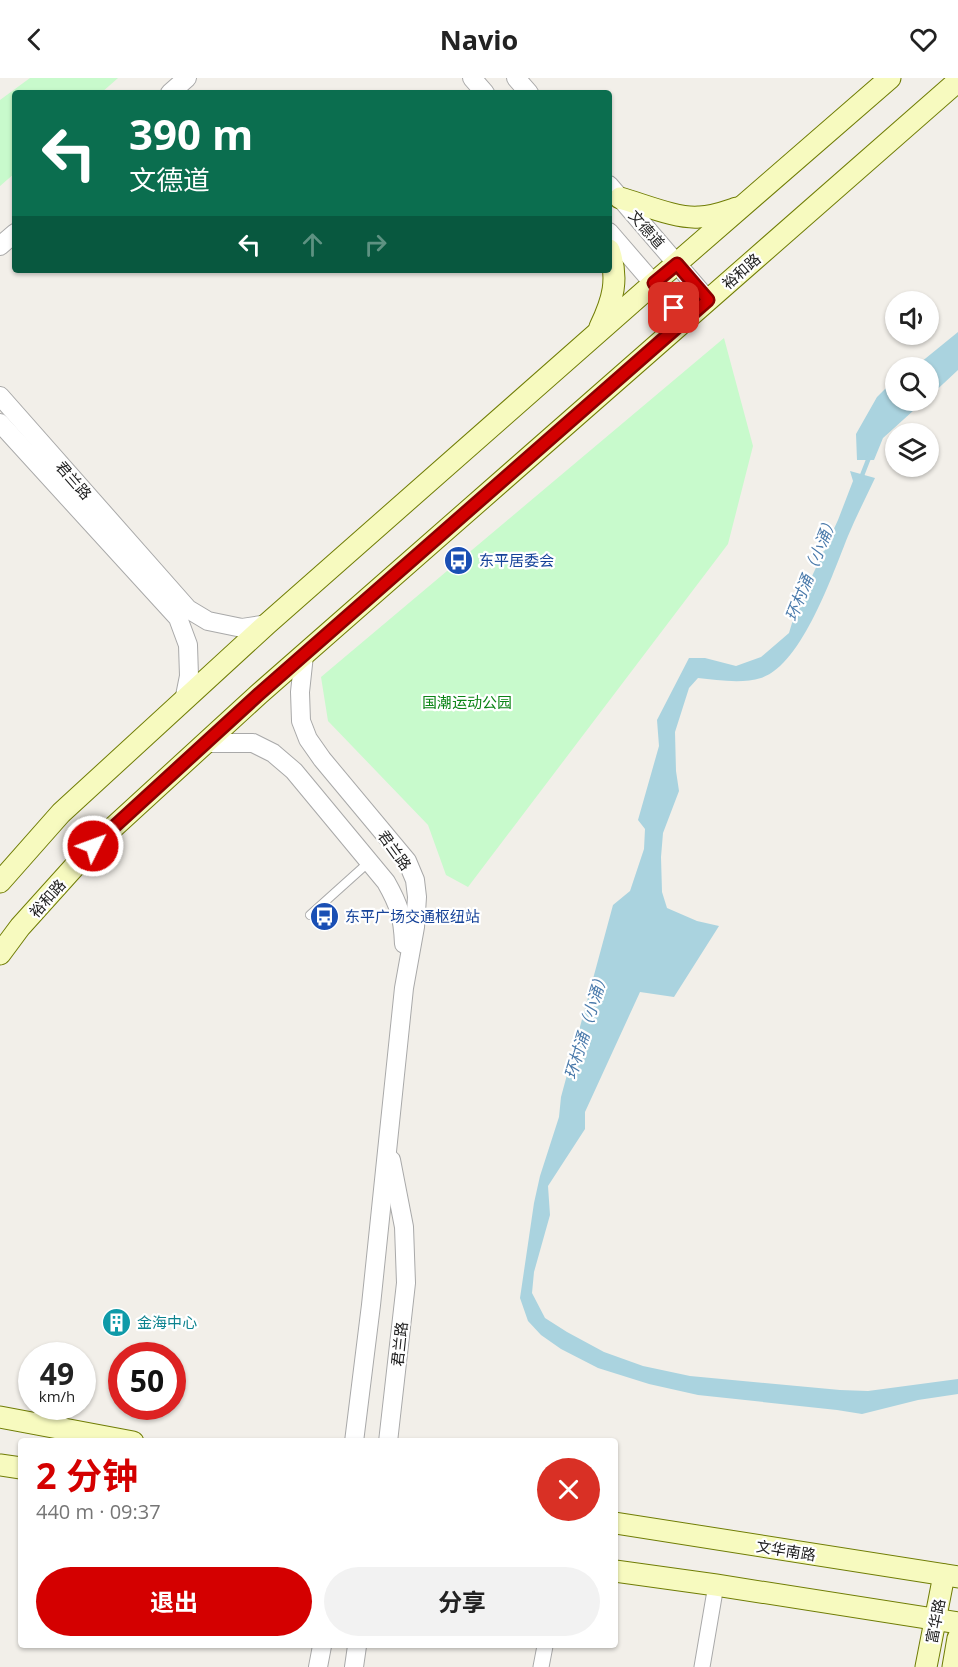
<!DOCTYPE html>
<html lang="zh">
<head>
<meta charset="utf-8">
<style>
	body { margin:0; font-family:"Open Sans","Noto Sans SC",sans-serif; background:#f2f2f2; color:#222; height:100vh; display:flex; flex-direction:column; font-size:22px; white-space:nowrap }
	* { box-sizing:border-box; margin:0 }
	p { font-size:20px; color:#767676 }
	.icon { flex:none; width:33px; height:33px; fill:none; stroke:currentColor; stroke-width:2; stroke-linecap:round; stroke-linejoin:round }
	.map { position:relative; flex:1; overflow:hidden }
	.drawer { position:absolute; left:18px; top:1360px; width:600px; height:210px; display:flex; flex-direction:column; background:#fff; border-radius:6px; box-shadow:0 2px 4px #0004 }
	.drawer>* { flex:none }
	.guide { position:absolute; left:12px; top:12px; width:600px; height:183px; border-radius:6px; box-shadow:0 2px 4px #0004; background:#0b6e4f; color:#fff; overflow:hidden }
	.tools { position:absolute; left:885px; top:213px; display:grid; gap:12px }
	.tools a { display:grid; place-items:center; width:54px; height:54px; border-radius:50%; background:#fff; box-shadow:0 2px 4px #0004; font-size:30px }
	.speed { position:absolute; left:18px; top:1264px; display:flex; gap:12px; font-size:30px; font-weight:700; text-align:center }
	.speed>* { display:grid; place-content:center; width:78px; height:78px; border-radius:50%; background:#fff; box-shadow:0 2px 4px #0004; line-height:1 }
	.speed small { font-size:15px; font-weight:400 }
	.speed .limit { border:9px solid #d22; background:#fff; color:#111 }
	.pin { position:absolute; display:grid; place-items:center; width:51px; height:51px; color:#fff; margin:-26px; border-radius:12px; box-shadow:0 3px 9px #0006 }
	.me { position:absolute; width:66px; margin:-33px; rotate:48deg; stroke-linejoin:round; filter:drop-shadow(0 0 4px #0008) }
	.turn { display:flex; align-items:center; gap:21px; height:126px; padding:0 18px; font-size:27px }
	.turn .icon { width:78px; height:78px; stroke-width:2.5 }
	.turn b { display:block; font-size:42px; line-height:51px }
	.lanes { display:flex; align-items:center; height:57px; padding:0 18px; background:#0003; justify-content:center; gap:30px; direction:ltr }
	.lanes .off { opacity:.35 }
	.round { display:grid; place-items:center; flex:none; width:63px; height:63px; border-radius:32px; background:#f2f2f2 }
	.headline { display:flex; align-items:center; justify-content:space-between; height:102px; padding:0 18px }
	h1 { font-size:36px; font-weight:700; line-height:45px; color:#d40000 }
	.button { display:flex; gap:12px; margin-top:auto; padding:12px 18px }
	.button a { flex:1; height:69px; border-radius:36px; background:#d40000; color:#fff; font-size:24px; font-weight:700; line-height:69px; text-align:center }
	.button a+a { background:#f2f2f2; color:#222 }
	header { display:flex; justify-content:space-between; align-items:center; height:78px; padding:0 18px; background:#fff; font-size:27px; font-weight:700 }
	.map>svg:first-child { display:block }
	.park { fill:#c8facc }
	.water { fill:#aad3df }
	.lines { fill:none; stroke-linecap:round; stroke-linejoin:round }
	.stream { stroke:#aad3df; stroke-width:4.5 }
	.service-casing { stroke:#a9a9a9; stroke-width:10 }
	.minor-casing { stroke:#a9a9a9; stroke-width:17 }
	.tertiary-casing { stroke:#a9a9a9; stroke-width:20 }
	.secondary-casing { stroke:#707d05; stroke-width:23 }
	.service { stroke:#fff; stroke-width:8 }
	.minor { stroke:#fff; stroke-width:15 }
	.tertiary { stroke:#fff; stroke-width:18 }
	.secondary { stroke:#f7fabf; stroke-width:21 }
	.route-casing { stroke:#8a0000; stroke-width:15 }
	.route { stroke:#d40000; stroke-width:10 }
	.labels { text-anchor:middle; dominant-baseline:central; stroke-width:4.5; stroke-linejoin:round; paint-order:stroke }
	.street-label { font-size:15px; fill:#222; stroke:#fff }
	.transit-label { font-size:15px; fill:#164399; stroke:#fff; text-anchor:start }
	.park-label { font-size:15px; fill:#0c8416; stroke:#fff }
	.culture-label { font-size:15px; fill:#0d838f; stroke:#fff; text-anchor:start }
	.water-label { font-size:16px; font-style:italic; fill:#4a7aab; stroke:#fff }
</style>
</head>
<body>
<header><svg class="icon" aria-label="back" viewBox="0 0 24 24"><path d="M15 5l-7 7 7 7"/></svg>Navio<svg class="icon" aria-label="heart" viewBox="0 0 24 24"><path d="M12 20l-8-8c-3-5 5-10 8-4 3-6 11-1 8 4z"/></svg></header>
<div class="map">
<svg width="958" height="1589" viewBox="0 0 958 1589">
	<rect width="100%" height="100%" fill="#f2efe9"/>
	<g class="park">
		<polygon points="30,0 118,0 101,15 15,15 15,95 0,108 0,22"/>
		<polygon points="724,260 753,368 728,466 468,809 446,797 428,747 328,643 321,599"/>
	</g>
	<g class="water">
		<polygon points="958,254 958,292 929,319 928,290 915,289"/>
		<polygon points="895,304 896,322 924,323 883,360 874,382 857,382 856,356 877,319 887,309"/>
		<path d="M 850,393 L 875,400 C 866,419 856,439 848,458 C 833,495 802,587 761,600 C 742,606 717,602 698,600 L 689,610 L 675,654 L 676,693 L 679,713 L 663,755 L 661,779 L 662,814 L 667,830 L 697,843 L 719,848 L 674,919 L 640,914 L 585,1034 L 585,1051 L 548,1108 L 550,1137 L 534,1194 L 532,1215 L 545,1240 L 567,1254 L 604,1274 L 643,1288 L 690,1298 L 840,1312 L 868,1313 L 958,1301 L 958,1316 L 918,1322 L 862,1336 L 837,1332 L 698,1317 L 649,1306 L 598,1290 L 561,1271 L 541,1257 L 528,1243 L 520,1220 L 534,1125 L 540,1098 L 559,1039 L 561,1019 L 613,827 L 630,813 L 644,771 L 645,751 L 638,742 L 659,668 L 657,642 L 689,580 L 705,580 L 736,588 L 761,579 L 789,555 L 795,535 L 838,442 L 853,403 Z"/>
	</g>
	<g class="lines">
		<polyline class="stream" points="861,400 870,377"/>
		<defs>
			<polyline id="service" points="310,837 369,784"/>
			<g id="minor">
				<polyline points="541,1589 545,1568"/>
				<polyline points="702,1589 716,1507"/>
			</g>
			<g id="tertiary">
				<polyline points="472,0 485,15"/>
				<polyline points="516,0 529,15"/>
				<polyline points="170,15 187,0"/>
				<polyline points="609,107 708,222"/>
				<polyline points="609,154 685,242"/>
				<polyline points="0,168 15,155"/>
				<polyline points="0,318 188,531 208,543 242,550 267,546"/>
				<polyline points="0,345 178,540 188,567 189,598 184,623"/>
				<polyline points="304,577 300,614 301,643 308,661 322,681 407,783 415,802 417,819 415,849 404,910 371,1227 354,1364"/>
				<path d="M 206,665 L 253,665 L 273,675 L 294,693 L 386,804 C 399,827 403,839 404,866"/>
				<polyline points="388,1364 406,1205 404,1149 391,1082"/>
				<polyline points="318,1589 322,1568"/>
				<polyline points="354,1589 357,1568"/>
			</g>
			<g id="secondary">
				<path d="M 620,120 C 642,126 677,141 699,139 C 712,139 725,134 737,130"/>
				<path d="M 600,249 C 613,222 619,201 609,172"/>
				<polyline points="0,804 61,735 267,546 654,205 890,0"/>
				<polyline points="0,876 20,849 93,768 259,616 958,3"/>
				<polyline points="0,1339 133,1364"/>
				<polyline points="0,1387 21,1390"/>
				<polyline points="615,1445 958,1499"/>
				<polyline points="615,1493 716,1507 958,1545"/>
				<polyline points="926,1589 944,1497"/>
				<polyline points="953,1589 958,1560"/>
			</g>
		</defs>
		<use href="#service" class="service-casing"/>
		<use href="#minor" class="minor-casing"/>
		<use href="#tertiary" class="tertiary-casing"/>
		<use href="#secondary" class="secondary-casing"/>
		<use href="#service" class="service"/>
		<use href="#minor" class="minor"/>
		<use href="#tertiary" class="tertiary"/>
		<use href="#secondary" class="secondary"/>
	</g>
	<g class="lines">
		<defs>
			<polyline id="route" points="93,768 259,616 708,222 677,186 654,205 674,230"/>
		</defs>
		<use href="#route" class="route-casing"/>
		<use href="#route" class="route"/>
	</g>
	<defs>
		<symbol id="bus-disc" viewBox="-11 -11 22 22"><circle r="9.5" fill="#1a4fb4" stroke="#fff"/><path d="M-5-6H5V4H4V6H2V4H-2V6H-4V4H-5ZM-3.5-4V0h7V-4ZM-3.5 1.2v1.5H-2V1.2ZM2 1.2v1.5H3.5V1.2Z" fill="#fff"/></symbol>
		<symbol id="building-disc" viewBox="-11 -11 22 22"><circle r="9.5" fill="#0f9aa8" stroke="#fff"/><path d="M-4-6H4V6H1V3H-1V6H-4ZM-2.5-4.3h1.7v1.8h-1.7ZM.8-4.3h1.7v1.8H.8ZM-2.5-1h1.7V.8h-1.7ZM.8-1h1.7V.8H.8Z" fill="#fff"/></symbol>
	</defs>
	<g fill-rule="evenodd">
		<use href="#bus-disc" x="442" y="466" width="33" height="33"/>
		<use href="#bus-disc" x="308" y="822" width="33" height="33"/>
		<use href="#building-disc" x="100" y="1228" width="33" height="33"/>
	</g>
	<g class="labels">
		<g class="street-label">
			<text transform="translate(647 151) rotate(49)">文德道</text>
			<text transform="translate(741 193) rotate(-41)">裕和路</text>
			<text transform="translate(74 402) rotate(49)">君兰路</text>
			<text transform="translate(395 772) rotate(54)">君兰路</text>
			<text transform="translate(47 820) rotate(-48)">裕和路</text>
			<text transform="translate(399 1266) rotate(-84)">君兰路</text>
			<text transform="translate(786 1472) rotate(9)">文华南路</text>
			<text transform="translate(935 1543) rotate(-79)">富华路</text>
		</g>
		<g class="transit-label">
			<text x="479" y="482">东平居委会</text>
			<text x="345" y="838">东平广场交通枢纽站</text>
		</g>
		<g class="park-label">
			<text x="467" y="624">国潮运动公园</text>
		</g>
		<g class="culture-label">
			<text x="137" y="1244">金海中心</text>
		</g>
		<g class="water-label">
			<text transform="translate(811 490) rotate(-68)">环村涌（小涌）</text>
			<text transform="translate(586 947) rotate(-73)">环村涌（小涌）</text>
		</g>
	</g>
</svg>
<div class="tools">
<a><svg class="icon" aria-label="sound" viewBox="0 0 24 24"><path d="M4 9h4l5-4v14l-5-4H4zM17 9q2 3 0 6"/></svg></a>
<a><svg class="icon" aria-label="search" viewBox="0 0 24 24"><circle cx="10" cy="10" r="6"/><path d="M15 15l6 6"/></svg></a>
<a><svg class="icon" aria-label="layers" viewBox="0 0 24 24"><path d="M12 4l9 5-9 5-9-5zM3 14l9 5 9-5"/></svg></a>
</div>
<div class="speed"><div>49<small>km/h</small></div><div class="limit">50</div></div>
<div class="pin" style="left:674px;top:230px;background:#d93025"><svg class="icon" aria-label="arrive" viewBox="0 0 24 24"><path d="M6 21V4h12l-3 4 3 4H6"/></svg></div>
<svg class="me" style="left:93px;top:768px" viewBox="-20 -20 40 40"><circle r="17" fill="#d40000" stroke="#fff" stroke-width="3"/><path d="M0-11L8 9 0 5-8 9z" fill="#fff"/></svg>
<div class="guide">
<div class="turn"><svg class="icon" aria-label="left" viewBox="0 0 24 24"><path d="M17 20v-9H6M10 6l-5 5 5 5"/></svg><div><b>390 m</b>文德道</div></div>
<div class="lanes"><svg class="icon" aria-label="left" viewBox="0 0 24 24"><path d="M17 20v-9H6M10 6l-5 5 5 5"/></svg><svg class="icon off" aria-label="ahead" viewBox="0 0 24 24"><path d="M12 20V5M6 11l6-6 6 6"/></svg><svg class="icon off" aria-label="right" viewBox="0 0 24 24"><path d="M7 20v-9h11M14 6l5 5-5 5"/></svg></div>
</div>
<section class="drawer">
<div class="headline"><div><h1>2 分钟</h1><p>440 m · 09:37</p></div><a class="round" style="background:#d93025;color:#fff"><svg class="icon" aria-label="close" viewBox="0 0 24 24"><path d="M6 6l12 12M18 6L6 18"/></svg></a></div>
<div class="button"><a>退出</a><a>分享</a></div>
</section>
</div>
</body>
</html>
